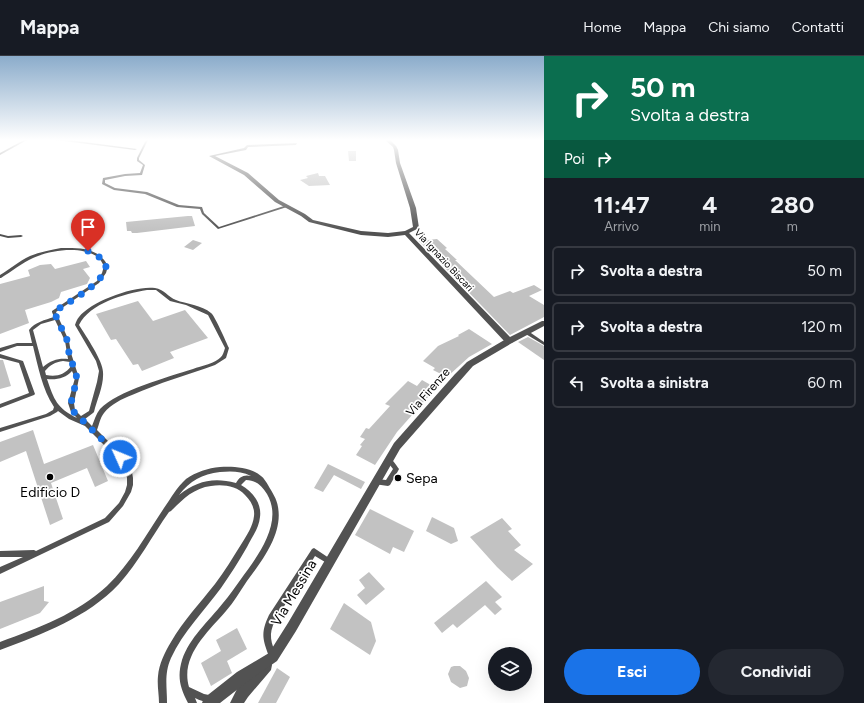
<!DOCTYPE html>
<html lang="it">
<head>
<meta charset="utf-8">
<style>
	body { margin:0; font-family:Figtree,sans-serif; background:#242831; color:#f1f3f6; height:100vh; display:flex; flex-direction:column; font-size:15px; white-space:nowrap }
	* { box-sizing:border-box; margin:0 }
	p { font-size:13px; color:#9ea1a6 }
	.icon { flex:none; width:22px; height:22px; fill:none; stroke:currentColor; stroke-width:2; stroke-linecap:round; stroke-linejoin:round }
	.map { position:relative; flex:1; overflow:hidden }
	.panel { display:flex; flex-direction:column; background:#171b24; width:320px }
	.panel>* { flex:none }
	.guide { background:#0b6e4f; color:#fff; overflow:hidden }
	.tools { position:absolute; left:488px; top:591px; display:grid; gap:8px }
	.tools a { display:grid; place-items:center; width:44px; height:44px; border-radius:50%; background:#171b24; box-shadow:0 4px 16px #0002; font-size:20px }
	.pin { position:absolute; display:grid; place-items:center; width:34px; height:34px; color:#fff; margin:-41px -17px; border-radius:50% 50% 50% 0; rotate:-45deg; box-shadow:0 0 4px #0007 }
	.pin .icon { rotate:45deg }
	.me { position:absolute; width:44px; margin:-22px; rotate:314deg; stroke-linejoin:round; filter:drop-shadow(0 0 3px #0008) }
	.turn { display:flex; align-items:center; gap:14px; height:84px; padding:0 20px; font-size:18px }
	.turn .icon { width:52px; height:52px; stroke-width:2.5 }
	.turn b { display:block; font-size:28px; line-height:34px }
	.then { display:flex; align-items:center; height:38px; padding:0 20px; background:#0003; gap:8px; font-size:15px }
	.eta { display:flex; justify-content:space-evenly; align-items:center; height:68px; text-align:center }
	.eta b { font-size:24px; font-weight:700; line-height:28px }
	.action { display:flex; gap:8px; margin-top:auto; padding:8px 20px }
	.action a { flex:1; height:46px; border-radius:24px; background:#1a73e8; color:#fff; font-size:16px; font-weight:700; line-height:46px; text-align:center }
	.action a+a { background:#242831; color:#f1f3f6 }
	ul { padding:0; list-style:none }
	li { display:flex; align-items:center; gap:12px; height:50px; margin:0 8px 6px; padding:0 12px; border:2px solid #363941; border-radius:6px }
	li div { flex:1 }
	li b { display:block; font-size:15px }
	li em { font-style:normal }
	header { display:flex; align-items:center; gap:24px; box-sizing:border-box; height:56px; padding:0 20px; background:#171b24; border-bottom:1px solid #363941 }
	header strong { font-size:19px }
	nav { display:flex; gap:22px; margin-inline-start:auto; font-size:14px }
	main { display:flex; flex:1; min-height:0 }
	.map>svg:first-child { display:block }
	.building { fill:#c2c2c2 }
	.lines { fill:none; stroke-linecap:round; stroke-linejoin:round }
	.service { fill:#525252; fill-rule:evenodd }
	.minor { fill:#525252; fill-rule:evenodd }
	.tertiary { fill:#525252; fill-rule:evenodd }
	.route { stroke:#1a73e8; stroke-width:7; stroke-dasharray:0 12.6 }
	.poi-dot { fill:#000; stroke:#fff; stroke-width:1.5 }
	.labels { text-anchor:middle; dominant-baseline:central; stroke-width:3.5; stroke-linejoin:round; paint-order:stroke }
	.far-street-label { font-size:10px; fill:#000; stroke:#fff }
	.street-label { font-size:12px; fill:#000; stroke:#fff }
	.near-poi-label { font-size:14px; fill:#000; stroke:#fff; text-anchor:start }
	.near-street-label { font-size:14px; fill:#000; stroke:#fff }
</style>
</head>
<body>
<header>
<strong>Mappa</strong>
<nav><a>Home</a><a>Mappa</a><a>Chi siamo</a><a>Contatti</a></nav>
</header>
<main>
<div class="map">
<svg width="544" height="647" viewBox="0 0 544 647">
	<rect width="100%" height="100%" fill="#fff"/>
	<g class="building">
		<polygon points="348,95 356,95 356,105 349,105"/>
		<polygon points="318,117 319,120 325,120 330,129 309,130 300,124 308,122 306,120"/>
		<polygon points="188,160 192,160 195,170 137,177 132,177 131,175 127,175 126,166"/>
		<polygon points="437,183 447,192 445,193 457,204 455,204 494,241 510,235 513,237 534,229 542,234 529,240 544,249 544,261 510,279 419,185"/>
		<polygon points="193,184 202,187 193,194 184,191"/>
		<polygon points="86,205 90,211 83,213 90,222 87,228 61,236 59,242 51,246 25,254 29,267 0,278 0,228 30,220 28,214 40,209 51,208 55,213"/>
		<polygon points="138,245 153,265 185,254 208,282 170,296 174,302 142,315 138,308 133,309 116,283 111,284 96,258"/>
		<polygon points="469,273 492,288 469,301 447,321 433,314 435,312 423,305 438,290 459,280 458,279"/>
		<polygon points="528,281 544,290 544,304 518,286"/>
		<polygon points="0,304 3,304 11,330 0,333"/>
		<polygon points="422,324 436,332 397,376 375,409 356,399 362,390 360,389 365,383 360,381 366,372 369,373 390,350 385,348 408,325 417,330"/>
		<polygon points="33,374 44,408 93,389 108,425 95,431 87,412 51,427 63,463 50,469 26,395 0,406 0,386"/>
		<polygon points="328,408 365,426 361,433 334,419 323,436 314,432"/>
		<polygon points="370,453 414,475 404,496 393,491 390,498 355,479"/>
		<polygon points="432,461 454,472 458,485 451,488 426,475"/>
		<polygon points="502,462 512,473 508,475 521,489 514,494 533,508 512,525 497,511 470,481"/>
		<polygon points="369,516 385,533 366,549 357,539 365,532 359,524"/>
		<polygon points="486,525 502,541 495,546 502,553 495,559 485,549 457,572 453,568 442,577 434,567"/>
		<polygon points="44,530 44,545 49,546 40,557 0,573 0,546"/>
		<polygon points="344,547 371,566 376,585 370,599 330,573"/>
		<polygon points="237,572 247,593 227,605 232,617 211,630 201,607 221,595 216,584"/>
		<polygon points="454,610 460,610 466,615 469,622 467,630 460,632 451,626 448,618 451,611"/>
		<polygon points="277,612 290,621 276,647 258,647"/>
	</g>
	<g class="lines">
		<g class="service">
			<polygon points="24,84 27,84 0,99 0,97"/>
			<polygon points="146,84 148,84 139,102 139,104 145,109 142,119 125,120 105,124 105,127 115,132 147,136 179,149 202,151 204,157 219,171 284,150 287,151 218,173 202,158 200,153 177,151 145,138 114,134 102,128 103,122 125,118 140,117 143,109 137,105 137,102"/>
			<polygon points="0,178 8,180 21,179 23,180 21,181 8,182 0,180"/>
			<path d="M 61,192 C 75,192 92,191 102,202 C 105,204 106,207 108,210 L 106,217 L 99,227 L 56,256 L 69,285 L 71,297 L 79,322 L 74,347 L 75,354 L 81,360 L 89,355 L 97,326 L 99,315 L 96,305 L 75,269 C 76,266 77,263 79,261 C 91,245 136,229 155,232 C 164,233 168,241 176,244 C 186,248 202,249 211,257 C 215,260 226,286 229,292 L 226,302 L 215,309 C 187,319 159,327 132,339 C 122,343 111,348 104,357 C 100,362 99,369 97,374 L 124,401 L 129,410 L 132,416 L 133,422 L 133,429 L 131,436 L 123,450 L 109,466 L 0,518 L 0,511 L 23,501 L 0,501 L 0,495 L 34,494 L 36,495 L 105,462 L 119,447 L 125,436 L 127,429 L 127,422 L 126,416 L 123,409 L 116,401 L 85,370 L 69,363 L 58,355 L 57,356 L 50,360 L 0,376 L 0,372 L 46,358 L 53,354 L 54,351 C 42,333 38,310 33,290 L 17,290 L 0,296 L 0,292 L 17,287 L 32,287 L 29,274 C 35,266 45,264 54,261 L 52,256 L 52,255 L 97,225 L 102,217 L 104,210 C 102,207 101,204 99,202 C 83,189 50,194 33,202 C 22,207 12,215 1,222 L 0,222 L 0,219 C 10,213 19,205 30,200 C 40,196 51,194 61,192 ZM 147,234 L 156,234 L 170,245 L 186,249 L 208,259 L 225,292 C 224,295 223,299 221,301 C 216,307 201,310 193,313 C 168,321 117,335 100,353 C 96,358 94,365 92,370 L 85,363 L 93,357 L 94,356 C 97,343 104,330 103,316 C 103,305 86,280 79,269 C 90,247 124,238 147,234 ZM 55,264 L 65,285 L 68,303 C 59,302 51,304 43,311 L 33,274 L 41,268 ZM 63,305 L 70,306 L 71,310 C 65,319 56,321 46,319 L 45,315 C 50,309 55,306 63,305 ZM 72,315 L 75,322 L 68,347 L 71,356 L 77,362 C 57,352 54,344 47,323 C 57,324 66,322 72,315 Z"/>
			<polygon points="524,275 528,275 544,286 544,289 524,277"/>
			<polygon points="0,298 23,305 35,338 34,339 0,352 0,348 29,337 19,307 0,302"/>
			<path d="M 387,402 C 392,401 396,409 399,413 L 398,415 L 390,429 L 388,430 L 374,428 L 373,426 L 374,424 L 376,423 L 386,424 L 393,413 L 386,404 Z"/>
			<path d="M 220,411 C 232,410 251,411 261,420 C 264,422 266,426 268,429 C 272,436 277,443 278,451 C 283,478 262,505 247,525 C 240,535 234,546 226,555 C 208,576 180,600 189,631 L 204,638 L 214,640 L 215,643 L 214,646 C 207,647 201,645 195,642 L 197,647 L 188,647 C 180,632 177,621 182,604 C 190,581 208,566 223,547 C 229,540 235,531 241,523 C 257,501 284,467 267,438 C 262,430 256,424 246,424 L 241,429 C 252,435 262,447 260,461 C 259,472 252,481 247,491 C 239,505 230,519 221,532 C 204,555 183,576 171,602 C 164,618 167,630 167,647 L 159,647 C 159,638 157,629 158,620 C 159,608 165,596 171,586 C 183,565 200,547 215,528 C 225,515 233,501 242,487 C 247,479 253,470 254,460 C 255,452 251,445 245,439 C 237,430 223,428 211,430 C 194,432 183,443 171,455 L 169,456 C 152,480 138,507 119,528 C 87,562 42,578 0,594 L 0,586 C 38,572 77,558 107,530 C 130,508 146,479 164,452 C 171,442 177,431 186,423 C 196,416 208,412 220,411 ZM 220,416 C 231,415 241,415 251,420 C 244,418 239,421 236,427 C 213,421 197,425 179,439 C 190,425 202,418 220,416 Z"/>
			<path d="M 314,492 L 332,504 L 333,506 L 332,508 L 330,509 L 315,500 L 275,565 C 268,578 271,587 277,600 L 276,603 L 273,604 L 270,603 C 263,584 260,578 269,559 L 312,493 Z"/>
		</g>
		<g class="minor">
			<polygon points="56,84 69,84 137,93 135,94"/>
			<polygon points="385,84 390,84 396,90 398,94 400,107 416,152 419,172 409,177 512,283 513,285 512,287 506,287 405,179 388,181 361,179 309,166 301,160 275,146 244,119 209,100 244,92 247,89 297,87 296,89 248,91 246,94 215,100 248,117 279,144 305,158 313,164 361,175 388,177 405,175 413,171 410,152 396,107 394,94 393,91"/>
			<polygon points="266,603 271,604 272,609 271,614 248,641 244,647 230,647 238,631 261,604"/>
		</g>
		<polygon class="tertiary" points="542,265 544,265 544,270 512,287 473,310 400,393 296,575 277,605 247,626 220,647 202,647 204,642 237,616 269,597 288,567 394,387 455,318 467,306 506,283"/>
	</g>
	<linearGradient id="sky" x2="0" y2="1"><stop stop-color="#8baccb"/><stop offset="0.48" stop-color="#fff"/><stop offset="1" stop-color="#fff" stop-opacity="0"/></linearGradient>
	<rect width="544" height="175" fill="url(#sky)"/>
	<g class="lines">
		<path class="route" d="M 88,195 L 103,203 L 106,210 C 103,229 69,245 54,256 L 67,284 L 69,297 L 77,322 L 71,347 L 73,355 L 120,401"/>
	</g>
	<g class="poi-dot">
		<circle cx="50" cy="421" r="4"/>
		<circle cx="398" cy="422" r="4"/>
	</g>
	<g class="labels">
		<g class="far-street-label">
			<text transform="translate(444 204) rotate(47)">Via Ignazio Biscari</text>
		</g>
		<g class="street-label">
			<text transform="translate(428 336) rotate(-49)">Via Firenze</text>
		</g>
		<g class="near-poi-label">
			<text x="406" y="422">Sepa</text>
			<text x="50" y="436" text-anchor="middle">Edificio D</text>
		</g>
		<g class="near-street-label">
			<text transform="translate(294 537) rotate(-59)">Via Messina</text>
		</g>
	</g>
</svg>
<div class="tools">
<a><svg class="icon" aria-label="layers" viewBox="0 0 24 24"><path d="M12 4l9 5-9 5-9-5zM3 14l9 5 9-5"/></svg></a>
</div>
<div class="pin" style="left:88px;top:195px;background:#d93025"><svg class="icon" aria-label="arrive" viewBox="0 0 24 24"><path d="M6 21V4h12l-3 4 3 4H6"/></svg></div>
<svg class="me" style="left:120px;top:401px" viewBox="-20 -20 40 40"><circle r="17" fill="#1a73e8" stroke="#fff" stroke-width="3"/><path d="M0-11L8 9 0 5-8 9z" fill="#fff"/></svg>
</div>
<section class="panel">
<div class="guide">
<div class="turn"><svg class="icon" aria-label="right" viewBox="0 0 24 24"><path d="M7 20v-9h11M14 6l5 5-5 5"/></svg><div><b>50 m</b>Svolta a destra</div></div>
<div class="then">Poi<svg class="icon" aria-label="right" viewBox="0 0 24 24"><path d="M7 20v-9h11M14 6l5 5-5 5"/></svg></div>
</div>
<div class="eta">
<div><b>11:47</b><p>Arrivo</p></div>
<div><b>4</b><p>min</p></div>
<div><b>280</b><p>m</p></div>
</div>
<ul>
<li><svg class="icon" aria-label="right" viewBox="0 0 24 24"><path d="M7 20v-9h11M14 6l5 5-5 5"/></svg><div><b>Svolta a destra</b></div><em>50 m</em></li>
<li><svg class="icon" aria-label="right" viewBox="0 0 24 24"><path d="M7 20v-9h11M14 6l5 5-5 5"/></svg><div><b>Svolta a destra</b></div><em>120 m</em></li>
<li><svg class="icon" aria-label="left" viewBox="0 0 24 24"><path d="M17 20v-9H6M10 6l-5 5 5 5"/></svg><div><b>Svolta a sinistra</b></div><em>60 m</em></li>
</ul>
<div class="action"><a>Esci</a><a>Condividi</a></div>
</section>
</main>
</body>
</html>
